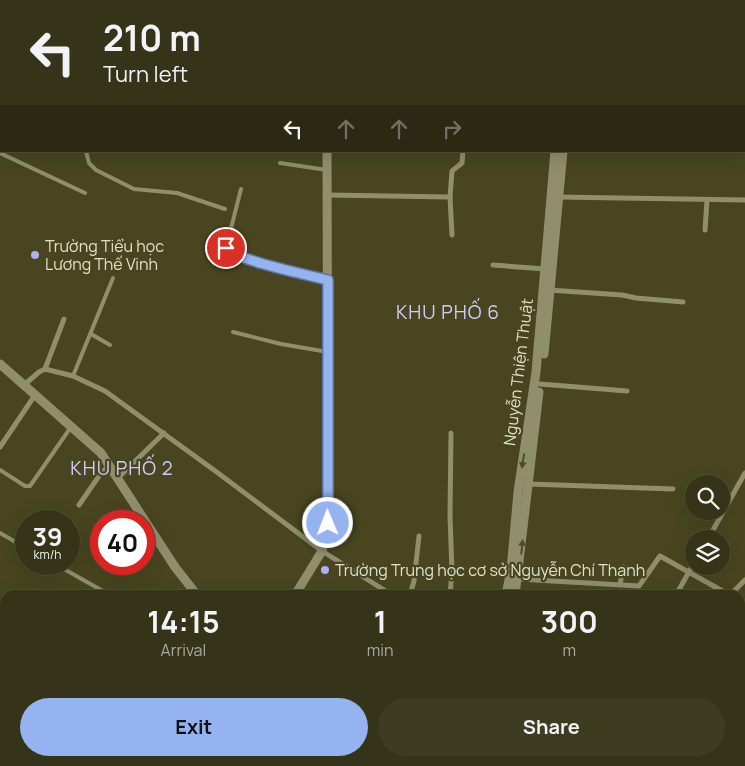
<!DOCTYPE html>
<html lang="en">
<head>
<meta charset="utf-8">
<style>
	body { margin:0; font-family:Manrope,sans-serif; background:#3d3c21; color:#f1f3f6; height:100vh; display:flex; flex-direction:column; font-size:19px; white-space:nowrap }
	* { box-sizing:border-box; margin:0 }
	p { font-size:16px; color:#aaaaa2 }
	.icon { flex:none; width:28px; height:28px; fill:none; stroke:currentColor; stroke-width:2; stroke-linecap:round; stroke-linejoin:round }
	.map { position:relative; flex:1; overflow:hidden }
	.side { position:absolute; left:0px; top:590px; width:745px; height:176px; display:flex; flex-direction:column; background:#363418; border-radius:15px 15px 0 0; box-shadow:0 5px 20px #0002,0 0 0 1px #504f37 }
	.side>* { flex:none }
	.banner { position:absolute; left:0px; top:0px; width:745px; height:152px; box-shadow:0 5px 20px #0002,0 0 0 1px #504f37; background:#363418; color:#f1f3f6; overflow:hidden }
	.buttons { position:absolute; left:685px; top:475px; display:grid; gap:10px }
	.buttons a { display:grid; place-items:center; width:45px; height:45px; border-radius:50%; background:#363418; box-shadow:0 5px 20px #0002,0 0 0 1px #504f37; font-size:25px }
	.speed { position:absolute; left:15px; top:510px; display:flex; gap:10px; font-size:25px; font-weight:700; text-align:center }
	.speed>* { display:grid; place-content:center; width:65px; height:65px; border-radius:50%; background:#363418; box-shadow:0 5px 20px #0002,0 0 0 1px #504f37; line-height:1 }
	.speed small { font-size:12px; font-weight:400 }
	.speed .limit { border:8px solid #d22; background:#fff; color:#111 }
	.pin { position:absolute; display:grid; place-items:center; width:42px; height:42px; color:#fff; margin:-21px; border:2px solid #fff; border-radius:50%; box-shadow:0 1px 5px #0007 }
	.me { position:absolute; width:55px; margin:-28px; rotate:359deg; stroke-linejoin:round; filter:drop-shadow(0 0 4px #0008) }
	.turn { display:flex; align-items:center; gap:18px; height:105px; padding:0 20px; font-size:22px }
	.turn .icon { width:65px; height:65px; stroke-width:2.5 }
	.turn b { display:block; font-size:35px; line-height:42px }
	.lanes { display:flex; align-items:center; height:48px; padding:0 20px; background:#0003; justify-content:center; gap:25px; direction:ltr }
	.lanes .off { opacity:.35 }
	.eta { display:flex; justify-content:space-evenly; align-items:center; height:85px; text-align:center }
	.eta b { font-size:30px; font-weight:700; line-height:35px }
	.cta { display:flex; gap:10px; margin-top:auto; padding:10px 20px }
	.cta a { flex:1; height:58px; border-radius:30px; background:#95b2f1; color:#111; font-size:20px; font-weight:700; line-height:58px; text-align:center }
	.cta a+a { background:#3d3c21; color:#f1f3f6 }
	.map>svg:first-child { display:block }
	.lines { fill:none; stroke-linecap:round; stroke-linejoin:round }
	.canal { stroke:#153540; stroke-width:9 }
	.service { stroke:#908e6d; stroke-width:4 }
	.minor { stroke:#908e6d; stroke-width:5 }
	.tertiary { stroke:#908e6d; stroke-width:9 }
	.oneway { fill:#4f4c28 }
	.route-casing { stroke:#61749d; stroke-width:12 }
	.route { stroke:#95b2f1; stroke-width:9 }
	.poi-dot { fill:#afaefa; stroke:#484520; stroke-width:2 }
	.labels { text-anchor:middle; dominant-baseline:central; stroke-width:4.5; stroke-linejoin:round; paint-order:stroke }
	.poi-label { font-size:16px; fill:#e0dfcb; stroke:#484520; text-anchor:start }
	.street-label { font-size:16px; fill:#e0dfcb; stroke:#484520 }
	.quarter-label { font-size:19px; letter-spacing:1px; fill:#cccdf8; stroke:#484520 }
</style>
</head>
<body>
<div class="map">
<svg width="745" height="766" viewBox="0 0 745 766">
	<rect width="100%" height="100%" fill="#484520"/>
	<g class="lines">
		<g class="canal">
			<polyline points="0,607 5,610"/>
			<polyline points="330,761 340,766"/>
		</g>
		<g class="service">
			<polyline points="0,86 1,86"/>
			<polyline points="86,151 89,163 96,170 134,189 177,193 225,209"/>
			<polyline points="0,153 85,193"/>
			<polyline points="280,163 327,170"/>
			<polyline points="241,189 226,248 229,252 271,266 328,280"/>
			<polyline points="233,332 281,344 328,352"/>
			<polyline points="91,334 110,345"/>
			<polyline points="73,376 113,278"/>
			<polyline points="0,470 25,486 30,486 71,427"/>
			<polyline points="0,533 26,548"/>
			<polyline points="55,564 110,595"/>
			<polyline points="725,761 734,766"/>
		</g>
		<g class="minor">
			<polyline points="469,1 469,0"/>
			<polyline points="744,69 745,69"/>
			<polyline points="328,195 450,197 452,171 462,163 463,151"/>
			<polyline points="450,197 452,235"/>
			<polyline points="558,197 745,200"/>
			<polyline points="705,230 707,200"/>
			<polyline points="493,265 545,269"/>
			<polyline points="549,290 622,295 636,298 683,302"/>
			<polyline points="45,369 64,319"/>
			<polyline points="540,384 627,391"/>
			<polyline points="24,385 39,372 45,369 73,376 105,391 218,473 322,551 392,595"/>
			<polyline points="0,447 35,395"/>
			<polyline points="118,478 164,433"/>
			<polyline points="529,484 673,489"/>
			<polyline points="79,505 99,476 110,464"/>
			<polyline points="708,539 745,473"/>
			<polyline points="518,579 639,586 660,556 726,593 734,591 745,580"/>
			<polyline points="620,585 623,567"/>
			<polyline points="410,595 414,581 419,536"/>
			<polyline points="450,595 452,572 450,516 451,433"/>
			<polyline points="676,595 694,563"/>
			<polyline points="740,723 745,714"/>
			<polyline points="535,766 537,761"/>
			<polyline points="685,766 687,761"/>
			<polyline points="717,766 720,761"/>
		</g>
		<g class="tertiary">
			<polyline points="326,0 326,1"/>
			<polyline points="570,1 570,0"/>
			<polyline points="582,1 582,0"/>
			<polyline points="544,354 563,151"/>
			<polyline points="0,364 101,453 175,567 197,595"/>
			<polyline points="295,595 322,551 328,523 327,151"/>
			<polyline points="506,595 511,570 518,492 536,372 555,151"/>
			<polyline points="515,595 539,392"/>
			<polyline points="0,674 5,676"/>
			<polyline points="201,761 212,766"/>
			<polyline points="450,761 460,766"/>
		</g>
	</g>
	<defs><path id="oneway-solid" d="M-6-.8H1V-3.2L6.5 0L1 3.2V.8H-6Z" transform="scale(1.25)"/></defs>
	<g class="oneway">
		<use href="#oneway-solid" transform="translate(523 461) rotate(99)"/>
		<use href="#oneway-solid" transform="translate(522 547) rotate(-84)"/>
	</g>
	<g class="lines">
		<defs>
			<path id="route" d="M 226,248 C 238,261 308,275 328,280 L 328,523"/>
		</defs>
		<use href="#route" class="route-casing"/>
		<use href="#route" class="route"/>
	</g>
	<g class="poi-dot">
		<circle cx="35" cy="255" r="5"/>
		<circle cx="325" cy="570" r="5"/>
	</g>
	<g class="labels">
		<g class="poi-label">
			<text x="45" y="246">Trường Tiểu học<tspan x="45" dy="18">Lương Thế Vinh</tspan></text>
			<text x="335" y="570">Trường Trung học cơ sở Nguyễn Chí Thanh</text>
		</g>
		<g class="street-label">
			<text transform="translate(518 372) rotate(-83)">Nguyễn Thiện Thuật</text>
		</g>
		<g class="quarter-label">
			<text x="448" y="312">KHU PHỐ 6</text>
			<text x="122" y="468">KHU PHỐ 2</text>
		</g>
	</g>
</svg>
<div class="buttons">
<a><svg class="icon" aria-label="search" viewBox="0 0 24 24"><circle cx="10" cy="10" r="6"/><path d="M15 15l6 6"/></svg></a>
<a><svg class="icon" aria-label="layers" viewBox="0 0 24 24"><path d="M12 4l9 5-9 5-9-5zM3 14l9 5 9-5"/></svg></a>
</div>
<div class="speed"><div>39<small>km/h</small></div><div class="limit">40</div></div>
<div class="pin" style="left:226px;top:248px;background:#d93025"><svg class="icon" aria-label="arrive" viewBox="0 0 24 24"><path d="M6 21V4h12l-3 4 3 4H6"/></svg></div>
<svg class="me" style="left:328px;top:523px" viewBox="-20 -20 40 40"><circle r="17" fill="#95b2f1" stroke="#fff" stroke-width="3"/><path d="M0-11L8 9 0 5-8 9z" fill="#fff"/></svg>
<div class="banner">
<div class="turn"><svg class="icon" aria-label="left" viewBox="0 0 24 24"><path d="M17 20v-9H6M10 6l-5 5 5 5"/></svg><div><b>210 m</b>Turn left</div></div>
<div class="lanes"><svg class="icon" aria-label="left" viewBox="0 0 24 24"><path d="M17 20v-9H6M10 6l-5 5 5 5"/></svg><svg class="icon off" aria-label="ahead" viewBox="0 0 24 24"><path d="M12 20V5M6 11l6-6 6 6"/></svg><svg class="icon off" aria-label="ahead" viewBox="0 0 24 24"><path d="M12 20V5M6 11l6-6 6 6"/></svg><svg class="icon off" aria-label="right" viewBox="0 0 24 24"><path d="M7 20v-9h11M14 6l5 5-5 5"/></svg></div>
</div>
<section class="side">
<div class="eta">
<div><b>14:15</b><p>Arrival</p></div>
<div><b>1</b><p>min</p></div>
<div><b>300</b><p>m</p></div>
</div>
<div class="cta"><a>Exit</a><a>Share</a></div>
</section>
</div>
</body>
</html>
